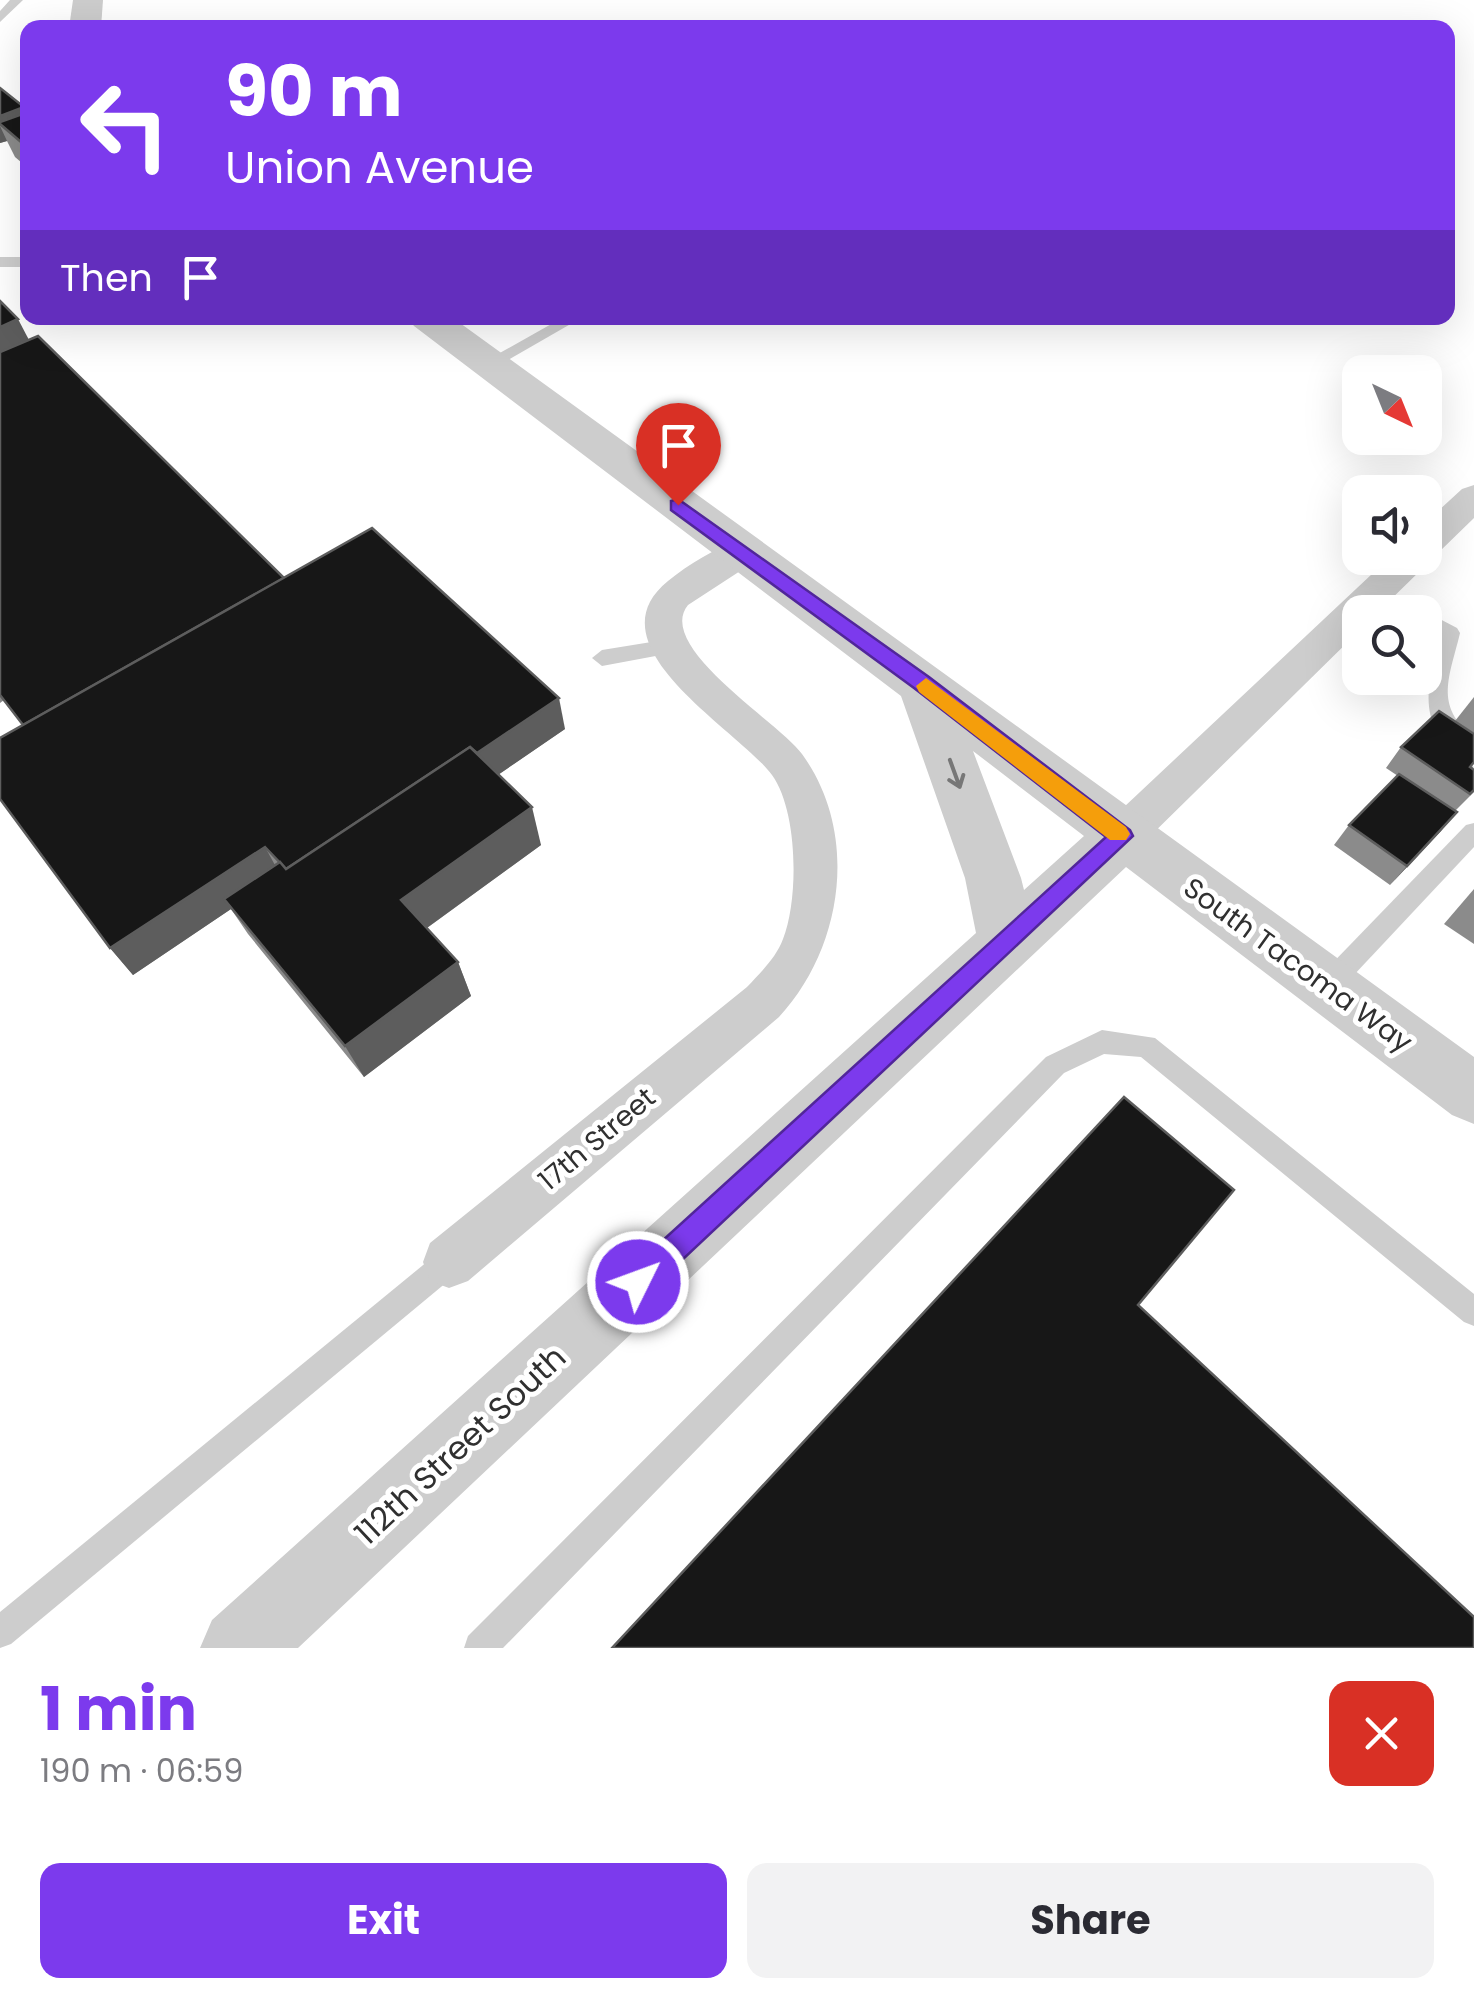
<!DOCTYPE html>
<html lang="en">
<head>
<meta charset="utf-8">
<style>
	body { margin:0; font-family:Poppins,sans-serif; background:#f2f2f3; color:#2b2b33; height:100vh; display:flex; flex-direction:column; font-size:38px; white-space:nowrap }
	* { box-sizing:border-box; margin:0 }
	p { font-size:32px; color:#7c7c81 }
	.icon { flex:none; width:55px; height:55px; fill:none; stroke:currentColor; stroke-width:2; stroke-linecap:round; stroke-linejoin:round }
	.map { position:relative; height:1648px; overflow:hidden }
	.side { display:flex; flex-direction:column; background:#fff; flex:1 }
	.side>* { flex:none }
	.hud { position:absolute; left:20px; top:20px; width:1435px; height:305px; border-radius:20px; box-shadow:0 10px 40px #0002; background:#7c3aed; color:#fff; overflow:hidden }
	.needle { width:65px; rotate:137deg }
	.fabs { position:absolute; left:1342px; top:355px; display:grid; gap:20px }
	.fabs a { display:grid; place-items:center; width:100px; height:100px; border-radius:20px; background:#fff; box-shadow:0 10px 40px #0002; font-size:50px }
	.pin { position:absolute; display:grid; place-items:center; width:85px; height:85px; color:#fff; margin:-102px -42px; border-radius:50% 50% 50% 0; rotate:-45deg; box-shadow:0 0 10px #0007 }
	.pin .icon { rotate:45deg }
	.me { position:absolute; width:110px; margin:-55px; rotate:48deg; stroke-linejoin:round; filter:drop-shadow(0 0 8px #0008) }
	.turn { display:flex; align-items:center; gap:35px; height:210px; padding:0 40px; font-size:45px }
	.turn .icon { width:130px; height:130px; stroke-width:2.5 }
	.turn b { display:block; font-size:70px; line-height:85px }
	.then { display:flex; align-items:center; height:95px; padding:0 40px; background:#0003; gap:20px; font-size:38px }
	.round { display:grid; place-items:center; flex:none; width:105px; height:105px; border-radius:20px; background:#f2f2f3 }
	.head { display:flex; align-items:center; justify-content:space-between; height:170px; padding:0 40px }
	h1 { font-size:60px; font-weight:700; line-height:75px; color:#7c3aed }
	.action { display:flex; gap:20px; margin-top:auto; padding:20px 40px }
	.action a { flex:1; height:115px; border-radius:20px; background:#7c3aed; color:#fff; font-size:40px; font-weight:700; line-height:115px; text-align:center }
	.action a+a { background:#f2f2f3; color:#2b2b33 }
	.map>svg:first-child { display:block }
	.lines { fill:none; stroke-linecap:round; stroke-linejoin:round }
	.service { fill:#cdcdcd; fill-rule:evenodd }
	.minor { fill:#cdcdcd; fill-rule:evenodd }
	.tertiary { fill:#cdcdcd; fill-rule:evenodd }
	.wall { fill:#8b8b8b }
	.shaded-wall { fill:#5d5d5d }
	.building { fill:#171717; stroke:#5d5d5d; stroke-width:2.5 }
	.oneway { stroke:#777 }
	.route { fill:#7c3aed; stroke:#51269a; stroke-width:2.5 }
	.slow { fill:#f59e0b }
	.labels { text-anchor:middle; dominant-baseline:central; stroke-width:10; stroke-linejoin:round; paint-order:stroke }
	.street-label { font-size:28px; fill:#303030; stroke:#fff }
	.near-street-label { font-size:32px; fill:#303030; stroke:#fff }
</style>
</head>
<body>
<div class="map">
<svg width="1474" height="1648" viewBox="0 0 1474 1648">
	<rect width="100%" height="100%" fill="#fff"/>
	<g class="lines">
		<g class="service">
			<polygon points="10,0 23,0 0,22 0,11"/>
			<rect x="0" y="257" width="28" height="10"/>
			<polygon points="562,318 581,318 496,367 490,368 482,363"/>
			<path d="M 1375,585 L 1457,628 L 1460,633 C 1450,676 1433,706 1474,737 L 1474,758 C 1412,737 1428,683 1439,636 L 1425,628 L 1425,612 C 1401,612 1382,610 1365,592 L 1368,587 Z"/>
			<polygon points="670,639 677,642 680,647 677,652 602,666 592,658 602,650"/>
			<polygon points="1474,823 1474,847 1337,993 1328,996 1319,993 1316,985 1319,977 1466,825"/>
			<polygon points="1102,1030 1155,1038 1474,1294 1474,1326 1464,1322 1141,1057 1104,1054 1064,1073 503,1648 464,1648 468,1636 1046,1057"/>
			<polygon points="449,1248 459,1252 463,1262 459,1272 11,1644 0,1648 0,1612 439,1252"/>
		</g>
		<g class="minor">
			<polygon points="1474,485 1474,518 1438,553 1428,556 1424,567 1378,612 1360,612 1360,630 1137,849 1122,854 1107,849 1101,836 1107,823 1389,558 1425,558 1425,523 1462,489"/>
			<path d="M 741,540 L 754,544 L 759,553 L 754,562 L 688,605 C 654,647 780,723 802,754 C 860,834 843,948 779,1017 L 468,1281 L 449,1288 L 430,1281 L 423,1262 L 430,1243 L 747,987 C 760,973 776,958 783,939 C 799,899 798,811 772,775 C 738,729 588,646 668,581 C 689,564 715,548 741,540 Z"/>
		</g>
		<g class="tertiary">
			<polygon points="73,0 103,0 101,28 69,28"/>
			<path d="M 408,318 L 453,318 L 1474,1057 L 1474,1124 L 1452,1115 L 1126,867 L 298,1648 L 200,1648 L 212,1620 L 976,933 L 965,878 L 901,696 L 414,326 ZM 973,751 L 1084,836 L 1024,890 L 1021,878 Z"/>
		</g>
	</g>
	<g class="wall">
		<polygon points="0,88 28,112 28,168 15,157 7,141 0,143"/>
		<polygon points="0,301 29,340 284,578 565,729 499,774 541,845 427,928 458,962 471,996 364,1077 248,934 231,909 133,975 110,948 23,725 4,700 0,703"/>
		<polygon points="1474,697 1474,733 1455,721"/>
		<polygon points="1401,747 1474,767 1472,768 1474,770 1474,792 1455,811 1440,832 1390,885 1334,845 1349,825 1398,776 1386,768"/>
		<polygon points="1474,889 1474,944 1444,924"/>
	</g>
	<g class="shaded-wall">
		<polygon points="24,107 28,115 0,124 0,116"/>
		<polygon points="0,126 7,141 0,143"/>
		<polygon points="18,319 41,363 0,382 0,327"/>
		<polygon points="559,698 565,729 307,906 291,878"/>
		<polygon points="532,807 541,845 417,935 401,900"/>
		<polygon points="1457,812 1440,832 1390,885 1407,866"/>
		<polygon points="265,847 281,876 224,899 231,909 133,975 110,948"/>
		<polygon points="458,962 471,996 364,1077 345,1046"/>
	</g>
	<g class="building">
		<polygon points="0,88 24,107 0,116"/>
		<polygon points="28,112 28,148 0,124 0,122"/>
		<polygon points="0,301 18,319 0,327"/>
		<polygon points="38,336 284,578 23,725 0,695 0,352"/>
		<polygon points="372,528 559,698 477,753 470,747 286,869 265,847 110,948 0,799 0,738"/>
		<polygon points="1439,711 1474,734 1474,762 1470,767 1474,770 1474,790 1470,794 1401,747"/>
		<polygon points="470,747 532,807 401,900 458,962 345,1046 224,899 280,862 286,869"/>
		<polygon points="1399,774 1457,812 1407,866 1349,825"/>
		<polygon points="1124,1097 1234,1190 1138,1305 1474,1617 1474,1648 612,1648"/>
	</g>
	<defs><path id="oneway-shaft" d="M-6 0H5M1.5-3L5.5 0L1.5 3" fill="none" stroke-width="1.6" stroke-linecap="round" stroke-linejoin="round" transform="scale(2.5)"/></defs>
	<use class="oneway" href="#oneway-shaft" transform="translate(955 774) rotate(70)"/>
	<polygon class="route" points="678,499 929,677 1130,830 1133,836 648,1292 638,1296 628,1292 624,1282 628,1272 1106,837 914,688 671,510 671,501"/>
	<polygon class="slow" points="926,678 1126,827 1130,834 1126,840 1110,840 919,692 916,686"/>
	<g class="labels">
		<g class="street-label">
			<text transform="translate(1298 965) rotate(36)">South Tacoma Way</text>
			<text transform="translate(597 1139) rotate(-40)">17th Street</text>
		</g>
		<g class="near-street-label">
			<text transform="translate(460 1445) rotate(-43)">112th Street South</text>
		</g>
	</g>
</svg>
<div class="fabs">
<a><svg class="needle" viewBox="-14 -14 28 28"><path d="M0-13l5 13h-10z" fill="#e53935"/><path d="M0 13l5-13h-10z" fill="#7c7c81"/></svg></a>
<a><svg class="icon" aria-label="sound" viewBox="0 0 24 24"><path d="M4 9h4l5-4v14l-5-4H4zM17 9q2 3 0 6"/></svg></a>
<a><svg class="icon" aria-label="search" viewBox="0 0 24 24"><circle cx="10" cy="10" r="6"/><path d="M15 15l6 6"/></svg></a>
</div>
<div class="pin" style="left:678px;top:505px;background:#d93025"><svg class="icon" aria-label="arrive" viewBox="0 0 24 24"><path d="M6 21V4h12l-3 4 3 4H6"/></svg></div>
<svg class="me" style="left:638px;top:1282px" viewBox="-20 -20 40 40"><circle r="17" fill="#7c3aed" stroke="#fff" stroke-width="3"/><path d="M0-11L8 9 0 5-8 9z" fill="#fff"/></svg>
<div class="hud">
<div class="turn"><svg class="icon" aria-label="left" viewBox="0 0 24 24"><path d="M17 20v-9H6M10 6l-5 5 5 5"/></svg><div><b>90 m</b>Union Avenue</div></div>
<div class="then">Then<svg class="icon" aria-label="arrive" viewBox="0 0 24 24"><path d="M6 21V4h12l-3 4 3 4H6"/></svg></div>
</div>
</div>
<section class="side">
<div class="head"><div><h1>1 min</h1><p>190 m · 06:59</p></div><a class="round" style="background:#d93025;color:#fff"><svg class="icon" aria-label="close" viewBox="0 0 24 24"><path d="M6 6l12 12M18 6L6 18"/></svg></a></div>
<div class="action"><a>Exit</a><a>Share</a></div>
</section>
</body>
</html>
